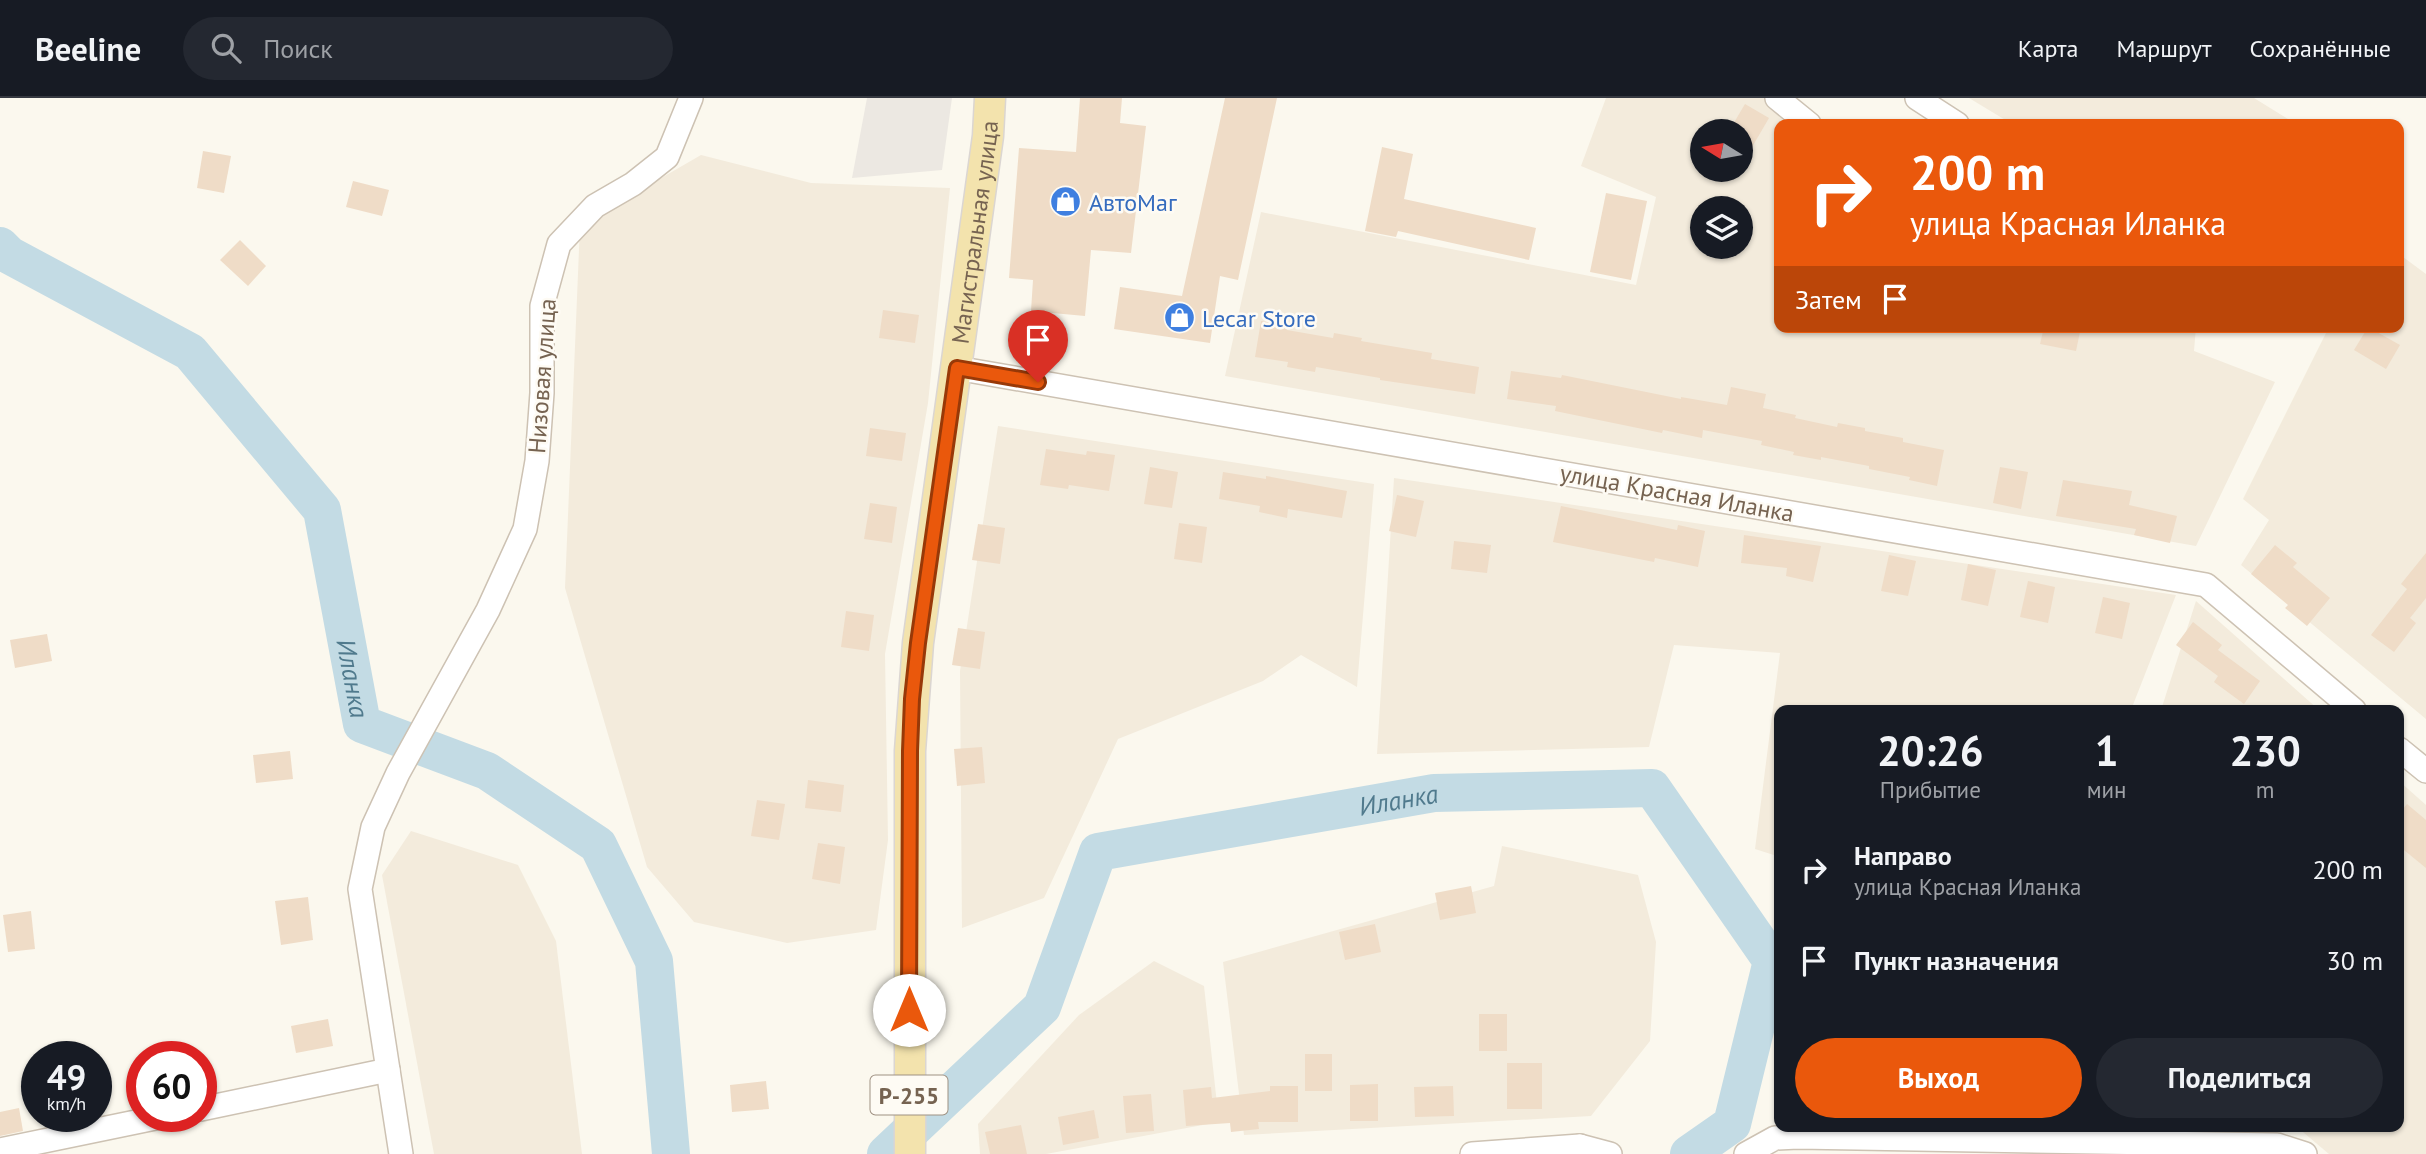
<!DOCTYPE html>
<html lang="ru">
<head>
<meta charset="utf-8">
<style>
	body { margin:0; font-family:"PT Sans",sans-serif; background:#242831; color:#f1f3f6; height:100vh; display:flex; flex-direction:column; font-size:26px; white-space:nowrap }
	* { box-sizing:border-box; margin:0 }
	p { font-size:23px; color:#9ea1a6 }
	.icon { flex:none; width:38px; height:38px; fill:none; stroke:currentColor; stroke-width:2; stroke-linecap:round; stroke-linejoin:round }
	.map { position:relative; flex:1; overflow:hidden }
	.details { position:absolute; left:1774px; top:607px; width:630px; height:427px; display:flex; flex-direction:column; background:#171b24; border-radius:14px; box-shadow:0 2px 5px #0004 }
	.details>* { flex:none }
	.top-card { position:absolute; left:1774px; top:21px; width:630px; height:214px; border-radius:14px; box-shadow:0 2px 5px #0004; background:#ea580c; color:#fff; overflow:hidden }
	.needle { width:46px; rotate:281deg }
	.controls { position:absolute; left:1690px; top:21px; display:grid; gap:14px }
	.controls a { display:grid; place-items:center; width:63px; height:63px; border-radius:50%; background:#171b24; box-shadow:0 2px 5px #0004; font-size:35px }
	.speed { position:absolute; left:21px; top:943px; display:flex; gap:14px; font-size:35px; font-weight:700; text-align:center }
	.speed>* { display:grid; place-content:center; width:91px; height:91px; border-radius:50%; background:#171b24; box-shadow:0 2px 5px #0004; line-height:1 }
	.speed small { font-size:18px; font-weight:400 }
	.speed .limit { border:10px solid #d22; background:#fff; color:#111 }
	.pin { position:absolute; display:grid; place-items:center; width:60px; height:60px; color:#fff; margin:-72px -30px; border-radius:50% 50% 50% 0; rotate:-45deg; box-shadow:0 0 7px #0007 }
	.pin .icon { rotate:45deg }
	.me { position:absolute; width:77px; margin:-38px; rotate:0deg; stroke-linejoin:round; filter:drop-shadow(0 0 5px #0008) }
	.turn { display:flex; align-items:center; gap:24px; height:147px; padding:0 21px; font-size:32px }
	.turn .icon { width:91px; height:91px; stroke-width:2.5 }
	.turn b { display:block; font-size:49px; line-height:60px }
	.then { display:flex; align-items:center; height:66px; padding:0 21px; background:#0003; gap:14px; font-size:26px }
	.eta { display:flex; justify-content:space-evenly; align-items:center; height:119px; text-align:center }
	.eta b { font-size:42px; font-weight:600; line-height:49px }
	.cta { display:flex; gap:14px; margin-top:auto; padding:14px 21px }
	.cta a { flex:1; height:80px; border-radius:42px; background:#ea580c; color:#fff; font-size:28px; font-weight:600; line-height:80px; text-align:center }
	.cta a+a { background:#242831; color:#f1f3f6 }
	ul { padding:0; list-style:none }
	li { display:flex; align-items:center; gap:21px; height:91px; padding:0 21px }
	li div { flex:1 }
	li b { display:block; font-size:26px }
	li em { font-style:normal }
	header { display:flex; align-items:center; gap:42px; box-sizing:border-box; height:98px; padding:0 35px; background:#171b24; border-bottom:2px solid #363941 }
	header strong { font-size:33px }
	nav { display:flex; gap:38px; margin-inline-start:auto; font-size:24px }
	.search { width:490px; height:63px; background:#242831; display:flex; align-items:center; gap:18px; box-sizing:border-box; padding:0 24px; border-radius:38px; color:#9ea1a6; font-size:26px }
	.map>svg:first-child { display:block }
	.residential { fill:#f3ebdc; fill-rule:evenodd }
	.industrial { fill:#ece8e2 }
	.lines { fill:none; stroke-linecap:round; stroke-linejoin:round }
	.river { stroke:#c3dbe4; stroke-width:38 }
	.building { fill:#efdcc7 }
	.minor-casing { stroke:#cdc2b3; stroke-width:26 }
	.major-casing { stroke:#dbd6d2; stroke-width:33 }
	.minor { stroke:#fff; stroke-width:23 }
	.major { stroke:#f3e3ad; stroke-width:30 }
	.route-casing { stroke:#983908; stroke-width:18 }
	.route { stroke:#ea580c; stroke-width:12 }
	.labels { text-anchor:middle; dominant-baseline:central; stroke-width:5; stroke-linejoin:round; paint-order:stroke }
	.shield { fill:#fefbf4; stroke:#9f9182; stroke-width:2 }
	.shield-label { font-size:23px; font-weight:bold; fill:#766351 }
	.shop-label { font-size:24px; fill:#366cbe; stroke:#fefbf4; text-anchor:start }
	.street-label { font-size:24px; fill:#766351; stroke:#fefbf4 }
	.water-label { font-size:26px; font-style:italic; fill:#507a8d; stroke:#fefbf4 }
</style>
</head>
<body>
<header>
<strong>Beeline</strong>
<div class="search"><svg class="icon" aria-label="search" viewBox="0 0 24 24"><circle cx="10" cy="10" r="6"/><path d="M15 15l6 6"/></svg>Поиск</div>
<nav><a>Карта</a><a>Маршрут</a><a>Сохранённые</a></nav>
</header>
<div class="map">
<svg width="2426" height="1056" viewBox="0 0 2426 1056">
	<rect width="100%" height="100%" fill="#fbf8ee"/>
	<g class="residential">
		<path d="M 1606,0 L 1771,0 L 1813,26 L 1780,26 L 1780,229 L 2196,229 L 2194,253 L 2275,284 L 2196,448 L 1225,278 L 1261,114 L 1636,187 L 1656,99 L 1581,68 ZM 1703,33 L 1741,33 L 1741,72 L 1703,72 ZM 1703,110 L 1741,110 L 1741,149 L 1703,149 Z"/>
		<polygon points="1969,0 2254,0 2296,26 2012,26"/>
		<polygon points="701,57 811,85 950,90 928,305 885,556 888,742 876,832 787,845 694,824 647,769 565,490 580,127"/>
		<polygon points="2399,156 2426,176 2426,621 2241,467 2269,422 2243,401 2329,229 2399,229"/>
		<polygon points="998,328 1374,386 1357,589 1301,557 1263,583 1118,641 1044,800 962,830 960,573"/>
		<polygon points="1394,380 2176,497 2131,612 1780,612 1780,759 1755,751 1780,555 1674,547 1649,649 1377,656"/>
		<polygon points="2196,503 2319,612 2161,612"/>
		<polygon points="2399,683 2426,707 2426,1056 2329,1056 2297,1029 2399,1029"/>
		<polygon points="411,733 518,767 556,843 582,1056 434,1056 382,777"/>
		<polygon points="1502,748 1638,777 1656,844 1650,943 1591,1018 1244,1037 1223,864 1494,788"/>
		<polygon points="1154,863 1204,888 1219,1024 1046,1056 980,1056 978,1026 1079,917"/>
	</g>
	<polygon class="industrial" points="867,0 952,0 942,72 852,80"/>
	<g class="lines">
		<g class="river">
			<path id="s1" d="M 0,148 L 9,157 L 190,254 L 322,412 L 362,626 L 487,673 L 598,747 L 654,863 L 671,1056"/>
			<path id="s2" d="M 886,1056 L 1042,909 L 1098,754 L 1434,695 L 1652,690 L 1772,863 L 1732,1026 L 1689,1056"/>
		</g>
	</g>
	<g class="building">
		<polygon points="1080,0 1122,0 1120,25 1146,28 1131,155 1091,152 1085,218 1031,213 1033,182 1009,180 1019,50 1076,54"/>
		<polygon points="1225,0 1277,0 1238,182 1220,178 1210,245 1114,231 1120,189 1182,198"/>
		<polygon points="1745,6 1769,20 1741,68 1741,33 1729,33"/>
		<polygon points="1382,49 1413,56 1404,101 1536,130 1529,162 1398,133 1396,139 1365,133"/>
		<polygon points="203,53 231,58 224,95 197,90"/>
		<polygon points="353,83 389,92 382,118 346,109"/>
		<polygon points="1606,95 1647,103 1631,182 1590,174"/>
		<polygon points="240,142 266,168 248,188 220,162"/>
		<polygon points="883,212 919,217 915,245 879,240"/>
		<polygon points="1261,223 1288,227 1287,232 1333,240 1334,235 1362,240 1361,243 1432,255 1431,261 1479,269 1475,296 1380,282 1380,280 1316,269 1315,274 1287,269 1288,264 1255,259"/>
		<polygon points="2044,229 2081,229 2076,253 2040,246"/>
		<polygon points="2368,229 2400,247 2386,271 2354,252"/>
		<polygon points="1511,273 1561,280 1562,277 1681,301 1681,299 1727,307 1731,289 1766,296 1763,310 1796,317 1795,320 1837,329 1838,325 1865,330 1865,333 1903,340 1903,344 1944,352 1937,388 1909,382 1910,379 1869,371 1869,368 1821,359 1821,362 1793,357 1794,354 1761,347 1762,343 1703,332 1702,340 1663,332 1662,335 1555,313 1556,308 1507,301"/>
		<polygon points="870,330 906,335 902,363 866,358"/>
		<polygon points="1046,351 1086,357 1087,353 1115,357 1109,393 1069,387 1068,391 1040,387"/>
		<polygon points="1150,369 1178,374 1172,410 1144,406"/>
		<polygon points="2000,369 2028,374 2021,411 1993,405"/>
		<polygon points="1223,374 1266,381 1266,378 1347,393 1342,420 1288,411 1287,420 1259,414 1260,408 1219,401"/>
		<polygon points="2063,382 2132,393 2129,407 2177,418 2170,445 2134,437 2136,431 2056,418"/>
		<polygon points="1397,397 1424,403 1416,439 1389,433"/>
		<polygon points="870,405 897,409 892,445 864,441"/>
		<polygon points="1561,408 1677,432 1678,427 1705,433 1698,469 1655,460 1654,464 1553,444"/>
		<polygon points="1179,425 1207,429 1202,465 1174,461"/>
		<polygon points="978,426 1005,430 1000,466 972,462"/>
		<polygon points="1744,437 1821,448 1813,484 1786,478 1787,470 1741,465"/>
		<polygon points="1454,443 1491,447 1487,475 1451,471"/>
		<polygon points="2275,447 2297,465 2293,469 2330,500 2307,528 2285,510 2288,507 2251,476"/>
		<polygon points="2426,455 2426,500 2410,520 2416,525 2394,554 2371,537 2407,491 2401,486"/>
		<polygon points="1889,457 1916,463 1908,498 1881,493"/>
		<polygon points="1968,466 1996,472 1988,508 1961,502"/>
		<polygon points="2028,483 2055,489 2048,525 2020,519"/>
		<polygon points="2103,499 2130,505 2122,541 2095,535"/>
		<polygon points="846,513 874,517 869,553 841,549"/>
		<polygon points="2193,524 2222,547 2218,552 2260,583 2244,606 2214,584 2218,578 2176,547"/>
		<polygon points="958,530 985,534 980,571 952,567"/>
		<polygon points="47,536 52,563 15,570 10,542"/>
		<polygon points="982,649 985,685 957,688 954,651"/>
		<polygon points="290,653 293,681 256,685 253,657"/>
		<polygon points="808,682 844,687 841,714 805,710"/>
		<polygon points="757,702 785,706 779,742 751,738"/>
		<polygon points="2407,706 2426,722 2426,770 2399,748 2399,716"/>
		<polygon points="818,745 845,749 840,786 812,781"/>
		<polygon points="1471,788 1476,815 1440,822 1435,795"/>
		<polygon points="308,799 313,842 281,847 275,803"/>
		<polygon points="31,813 35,851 8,854 3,817"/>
		<polygon points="1375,826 1381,854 1345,862 1339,834"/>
		<rect x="1479" y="916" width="28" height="37"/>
		<polygon points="328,921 333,948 296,955 291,928"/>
		<rect x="1305" y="956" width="27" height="37"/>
		<rect x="1507" y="965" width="35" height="46"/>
		<polygon points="766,983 769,1011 732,1014 730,987"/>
		<polygon points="1378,986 1378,1023 1350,1023 1350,987"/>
		<polygon points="1270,988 1298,988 1298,1024 1258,1024 1259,1031 1231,1034 1230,1025 1186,1028 1183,992 1211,989 1212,1000 1270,993"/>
		<polygon points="1453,988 1454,1018 1415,1019 1414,989"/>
		<polygon points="1151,996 1154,1033 1126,1035 1123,998"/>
		<polygon points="19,1010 23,1033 0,1038 0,1014"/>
		<polygon points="1094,1012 1099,1040 1063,1047 1058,1019"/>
		<polygon points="1021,1027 1027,1056 990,1056 985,1034"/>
	</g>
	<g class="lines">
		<defs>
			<g id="minor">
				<polyline points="1777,0 1809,26"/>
				<polyline points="1917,0 1957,26"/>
				<polyline points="956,270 2206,487 2354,612"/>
				<polyline points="2399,651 2426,673"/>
				<polyline points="201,1011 388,972"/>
				<polyline points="1580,1048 1610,1056"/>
				<polyline points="0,1052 165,1018"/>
				<polyline points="401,1056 360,791 373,729 398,675 488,512 525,431 537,363 542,295 542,208 559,146 595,108 633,86 667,59 691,0"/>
				<polyline points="1472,1056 1580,1048 1579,1056"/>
				<polyline points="1746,1056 1775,1040 1798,1039 2277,1047 2305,1056"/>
			</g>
			<g id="major">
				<path id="s3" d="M 910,1056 L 910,653 L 918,545 L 988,38 L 990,0"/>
			</g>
		</defs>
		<use href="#minor" class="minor-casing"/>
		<use href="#major" class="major-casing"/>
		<use href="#minor" class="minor"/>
		<use href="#major" class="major"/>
	</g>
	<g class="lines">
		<defs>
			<polyline id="route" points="909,912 910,653 912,601 918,545 957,270 1038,284"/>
		</defs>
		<use href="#route" class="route-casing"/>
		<use href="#route" class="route"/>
	</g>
	<defs>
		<symbol id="shop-disc" viewBox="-11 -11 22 22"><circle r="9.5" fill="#3f7fe0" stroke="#fefbf4"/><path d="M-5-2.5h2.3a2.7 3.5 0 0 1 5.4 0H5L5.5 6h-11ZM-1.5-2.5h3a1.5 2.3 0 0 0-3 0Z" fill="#fff"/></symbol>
	</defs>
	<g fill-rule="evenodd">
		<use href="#shop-disc" x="1048" y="86" width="35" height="35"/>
		<use href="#shop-disc" x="1162" y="202" width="35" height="35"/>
	</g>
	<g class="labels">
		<rect class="shield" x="870.5" y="977.5" width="77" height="39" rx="5"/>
		<g class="shield-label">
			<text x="909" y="997">Р-255</text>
		</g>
		<g class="shop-label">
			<text x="1089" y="104">АвтоМаг</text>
			<text x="1202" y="220">Lecar Store</text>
		</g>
		<g class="street-label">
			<text stroke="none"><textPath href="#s3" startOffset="926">Магистральная улица</textPath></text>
			<text transform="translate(542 278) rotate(-86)">Низовая улица</text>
			<text transform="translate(1677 395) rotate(10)">улица Красная Иланка</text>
		</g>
		<g class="water-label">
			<text stroke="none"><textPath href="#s1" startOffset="595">Иланка</textPath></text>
			<text stroke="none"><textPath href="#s2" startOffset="684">Иланка</textPath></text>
		</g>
	</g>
</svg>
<div class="controls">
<a><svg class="needle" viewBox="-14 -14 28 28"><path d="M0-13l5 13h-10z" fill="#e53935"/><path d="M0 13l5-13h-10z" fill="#9ea1a6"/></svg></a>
<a><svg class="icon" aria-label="layers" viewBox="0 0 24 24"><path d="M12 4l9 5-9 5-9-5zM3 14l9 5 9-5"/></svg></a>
</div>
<div class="speed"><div>49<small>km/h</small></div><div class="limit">60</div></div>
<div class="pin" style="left:1038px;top:284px;background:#d93025"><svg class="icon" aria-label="arrive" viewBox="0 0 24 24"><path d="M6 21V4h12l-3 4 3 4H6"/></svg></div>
<svg class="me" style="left:909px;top:912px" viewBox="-20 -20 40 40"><circle r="19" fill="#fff"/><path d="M0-13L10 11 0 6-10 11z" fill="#ea580c"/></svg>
<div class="top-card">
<div class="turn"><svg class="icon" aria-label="right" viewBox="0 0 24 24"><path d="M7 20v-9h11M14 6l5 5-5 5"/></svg><div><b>200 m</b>улица Красная Иланка</div></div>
<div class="then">Затем<svg class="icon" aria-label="arrive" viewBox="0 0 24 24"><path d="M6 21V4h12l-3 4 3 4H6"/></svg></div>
</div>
<section class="details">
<div class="eta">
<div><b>20:26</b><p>Прибытие</p></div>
<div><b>1</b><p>мин</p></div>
<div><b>230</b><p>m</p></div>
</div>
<ul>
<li><svg class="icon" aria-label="right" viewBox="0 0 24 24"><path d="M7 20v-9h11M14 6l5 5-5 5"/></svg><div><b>Направо</b><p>улица Красная Иланка</p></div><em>200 m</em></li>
<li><svg class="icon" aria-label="arrive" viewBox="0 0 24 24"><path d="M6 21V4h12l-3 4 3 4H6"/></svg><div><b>Пункт назначения</b></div><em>30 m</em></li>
</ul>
<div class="cta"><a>Выход</a><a>Поделиться</a></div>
</section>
</div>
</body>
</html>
